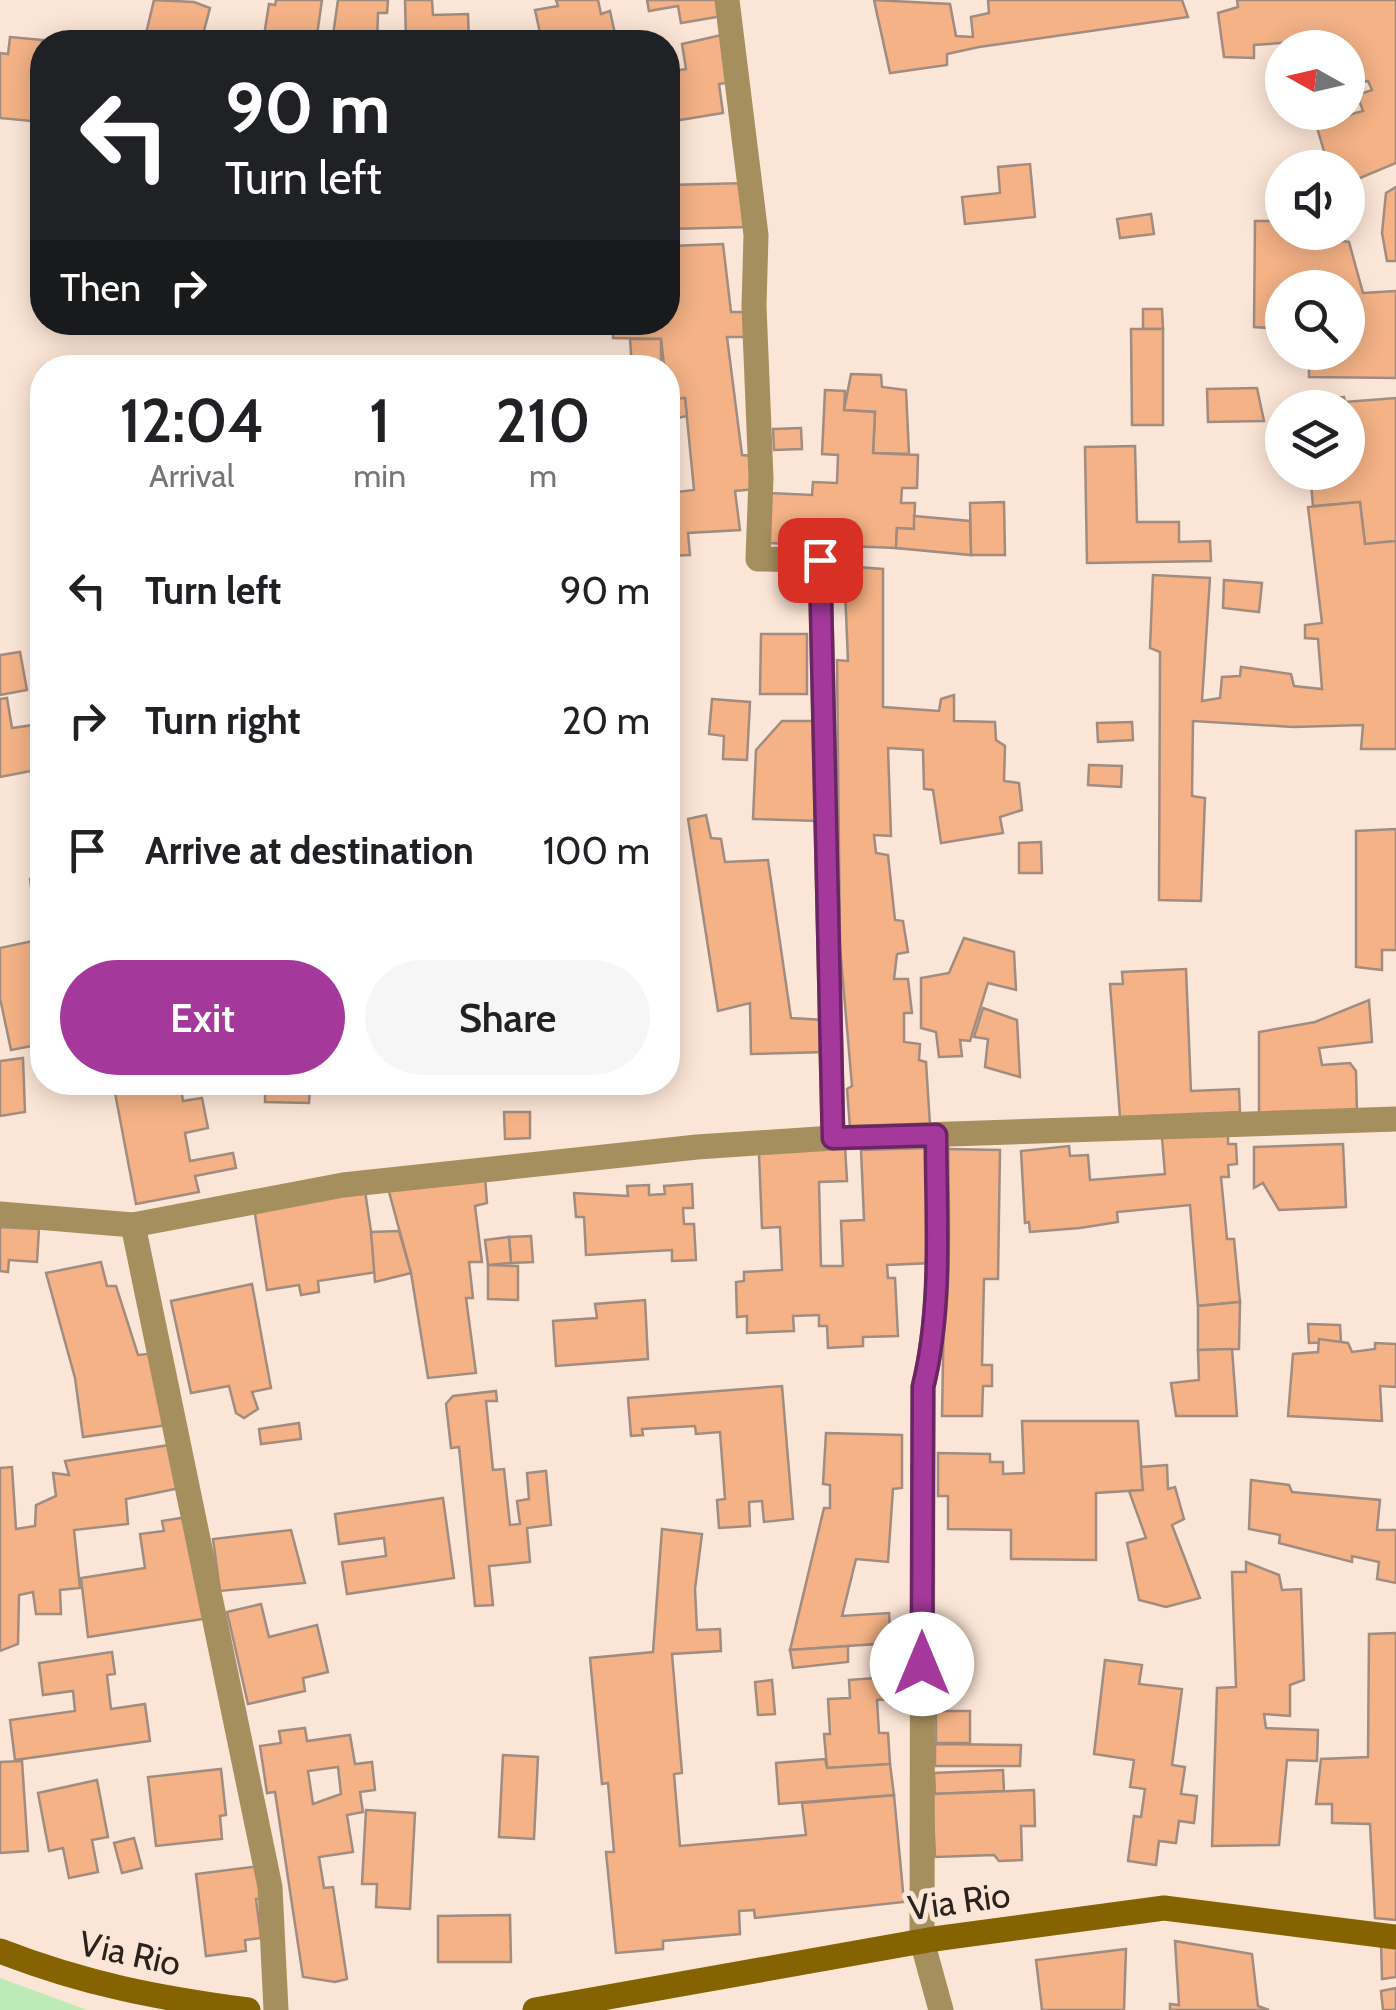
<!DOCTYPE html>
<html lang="en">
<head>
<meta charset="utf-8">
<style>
	body { margin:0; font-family:Cabin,sans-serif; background:#f6f6f6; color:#202124; height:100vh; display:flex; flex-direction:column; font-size:38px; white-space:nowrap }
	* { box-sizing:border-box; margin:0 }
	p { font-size:32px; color:#757577 }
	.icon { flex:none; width:55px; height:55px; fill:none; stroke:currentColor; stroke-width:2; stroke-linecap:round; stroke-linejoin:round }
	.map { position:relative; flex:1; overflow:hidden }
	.panel { position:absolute; left:30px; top:355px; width:650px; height:740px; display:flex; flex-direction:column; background:#fff; border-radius:40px; box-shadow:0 5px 25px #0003 }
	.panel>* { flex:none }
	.top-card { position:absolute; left:30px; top:30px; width:650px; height:305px; border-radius:40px; box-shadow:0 5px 25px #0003; background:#202124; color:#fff; overflow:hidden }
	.needle { width:65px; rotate:278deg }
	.controls { position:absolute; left:1265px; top:30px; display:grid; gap:20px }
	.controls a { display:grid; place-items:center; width:100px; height:100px; border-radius:50%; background:#fff; box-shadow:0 5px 25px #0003; font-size:50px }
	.pin { position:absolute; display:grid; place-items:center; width:85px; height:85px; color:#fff; margin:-42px; border-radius:20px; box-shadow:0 5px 15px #0006 }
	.me { position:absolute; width:110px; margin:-55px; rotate:0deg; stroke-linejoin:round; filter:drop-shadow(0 0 8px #0008) }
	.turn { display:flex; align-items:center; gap:35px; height:210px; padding:0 30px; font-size:45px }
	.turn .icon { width:130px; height:130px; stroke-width:2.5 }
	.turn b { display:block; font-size:70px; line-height:85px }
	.then { display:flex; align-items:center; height:95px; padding:0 30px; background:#0003; gap:20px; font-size:38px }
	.eta { display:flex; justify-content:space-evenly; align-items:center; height:170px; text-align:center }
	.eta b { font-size:60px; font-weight:600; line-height:70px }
	.primary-button { display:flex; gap:20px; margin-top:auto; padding:20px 30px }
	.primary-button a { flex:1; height:115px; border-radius:60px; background:#a4399b; color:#fff; font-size:40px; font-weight:600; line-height:115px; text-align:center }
	.primary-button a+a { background:#f6f6f6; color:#202124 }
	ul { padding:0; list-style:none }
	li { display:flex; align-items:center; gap:30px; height:130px; padding:0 30px }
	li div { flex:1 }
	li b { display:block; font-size:38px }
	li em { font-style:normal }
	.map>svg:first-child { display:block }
	.green { fill:#bcebb7 }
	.building { fill:#f4b286; stroke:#a18c7f; stroke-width:2.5; fill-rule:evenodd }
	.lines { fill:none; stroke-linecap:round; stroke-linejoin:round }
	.street { stroke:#a68f5f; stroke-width:25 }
	.secondary { stroke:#856300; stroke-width:25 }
	.route-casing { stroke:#6b2565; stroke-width:25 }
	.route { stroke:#a4399b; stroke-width:18 }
	.labels { text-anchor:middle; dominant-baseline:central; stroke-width:10; stroke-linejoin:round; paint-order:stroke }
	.street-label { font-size:35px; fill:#2a221d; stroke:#fbe5d6 }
</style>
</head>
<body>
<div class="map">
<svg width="1396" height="2010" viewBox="0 0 1396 2010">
	<rect width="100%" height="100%" fill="#fbe5d6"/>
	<polygon class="green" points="0,1978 87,2010 0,2010"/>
	<g class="building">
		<polygon points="154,0 194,2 210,8 201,42 144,42"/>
		<polygon points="276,0 322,0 316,42 263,42 269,4 275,5"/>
		<polygon points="338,0 388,0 387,13 378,13 377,42 332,42"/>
		<polygon points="405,0 432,0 433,15 468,14 469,42 406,42"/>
		<polygon points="556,0 598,0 601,14 610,11 615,34 574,42 542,42 535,10 558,6"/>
		<polygon points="647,0 721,0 723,16 681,23 678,6 649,11"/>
		<polygon points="874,0 950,4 956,36 973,37 971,17 989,13 988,0 1182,0 1188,17 979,47 947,54 947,65 890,73"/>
		<polygon points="1237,0 1396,0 1396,163 1348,183 1348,168 1329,168 1316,124 1363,111 1357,95 1372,90 1368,81 1348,85 1348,48 1339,48 1336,39 1254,45 1254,58 1224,57 1218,13 1238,7"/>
		<polygon points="726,34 734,82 719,84 723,113 668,122 668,72 686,69 682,44"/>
		<polygon points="10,37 53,41 42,42 42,122 0,118 0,53 8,54"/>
		<polygon points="1030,164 1035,217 965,224 962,197 1000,193 998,167"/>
		<polygon points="748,183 750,227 668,229 668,185"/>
		<polygon points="1396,187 1396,261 1387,261 1382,233 1386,193"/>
		<polygon points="1151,214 1154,234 1120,238 1117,219"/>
		<polygon points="1255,221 1282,221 1282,232 1325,232 1327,239 1349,242 1363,293 1396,291 1396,378 1309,377 1309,352 1348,352 1348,288 1282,288 1282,329 1254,327"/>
		<polygon points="723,244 731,312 746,312 749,337 727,337 742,455 752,456 757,489 735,491 740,530 688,533 690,555 668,556 668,493 694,490 685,398 668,399 661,339 613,338 613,324 668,322 671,246"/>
		<polygon points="1143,309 1162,309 1163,329 1143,329"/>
		<polygon points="1131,329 1163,329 1163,425 1132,425"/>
		<polygon points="630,339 661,339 661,368 632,368"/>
		<polygon points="851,374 881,375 882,387 906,390 909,454 873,453 875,412 844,410"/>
		<polygon points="1257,388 1264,421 1208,422 1207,389"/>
		<polygon points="825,390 845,391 844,410 875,412 873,453 918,455 917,488 902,488 901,503 915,503 914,529 897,528 896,548 768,543 770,493 812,495 813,482 837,483 838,455 822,454"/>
		<polygon points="1344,397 1345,402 1396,398 1396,541 1365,544 1360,502 1313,506 1310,472 1348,472 1348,408 1307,408 1307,400"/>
		<polygon points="685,398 687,416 668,420 668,399"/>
		<polygon points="801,428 802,449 774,450 773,429"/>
		<polygon points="1135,446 1137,522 1179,522 1179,542 1210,541 1211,561 1087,563 1085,447"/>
		<polygon points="1004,502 1005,555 971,555 970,503"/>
		<polygon points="1360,502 1365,544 1396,541 1396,749 1361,749 1363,725 1293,727 1193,721 1192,796 1205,798 1201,901 1159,900 1160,652 1150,648 1153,575 1210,578 1202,701 1220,698 1222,677 1240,676 1241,667 1291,674 1294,686 1322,689 1318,639 1305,638 1305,625 1322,623 1308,507"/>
		<polygon points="914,516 970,521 971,555 896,548 897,528 914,529"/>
		<polygon points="844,566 883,569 883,707 939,711 941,699 954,695 954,721 995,722 996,740 1005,746 1004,781 1019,783 1022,810 1000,817 1003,833 941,843 933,790 924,789 923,750 888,748 891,836 874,835 876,853 888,855 895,920 903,921 908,952 897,954 894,979 908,979 912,1013 904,1013 904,1042 920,1044 919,1060 926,1062 930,1125 850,1128 847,1089 852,1086 840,947 837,660 848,661"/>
		<polygon points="1224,580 1262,583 1259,612 1223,608"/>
		<polygon points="761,634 807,634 807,694 760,694"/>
		<polygon points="20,652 27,690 0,695 0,655"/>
		<polygon points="7,698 12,728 33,725 41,769 0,777 0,699"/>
		<polygon points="712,699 750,702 747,760 723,759 724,736 709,734"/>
		<polygon points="782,721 816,721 819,821 753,819 756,750"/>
		<polygon points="1132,722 1133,740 1098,742 1097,723"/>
		<polygon points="1089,765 1122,766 1121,787 1088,785"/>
		<polygon points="706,815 711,838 721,839 725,862 768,860 791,1018 824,1020 825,1052 751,1054 750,1003 718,1011 688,819"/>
		<polygon points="1396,829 1396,950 1382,950 1382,970 1356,967 1356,831"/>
		<polygon points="1041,842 1042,873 1019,873 1019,843"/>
		<polygon points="42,877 42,901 33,902 30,879"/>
		<polygon points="964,938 1014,952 1016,990 988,983 970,1041 960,1040 962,1056 939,1057 936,1032 921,1028 921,978 949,973"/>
		<polygon points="42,939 42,1044 11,1050 0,998 0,948"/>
		<polygon points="1186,969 1191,1091 1239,1089 1240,1112 1120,1117 1110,984 1123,984 1122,972"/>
		<polygon points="1369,1000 1372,1042 1319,1048 1322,1065 1350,1063 1356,1071 1357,1113 1259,1117 1259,1032 1315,1022"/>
		<polygon points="983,1008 1017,1020 1020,1077 985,1067 988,1039 974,1037"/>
		<polygon points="23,1058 25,1112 0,1116 0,1061"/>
		<polygon points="113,1082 180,1082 183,1101 202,1098 208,1128 185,1133 190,1161 233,1153 236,1168 195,1176 199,1192 136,1204"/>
		<polygon points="265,1082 326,1082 326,1087 310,1087 309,1103 265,1102"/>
		<polygon points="504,1112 530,1112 530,1138 505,1139"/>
		<polygon points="1228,1132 1228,1144 1236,1144 1237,1164 1228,1165 1229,1177 1221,1177 1227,1239 1234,1239 1240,1302 1198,1306 1190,1205 1117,1212 1118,1222 1080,1228 1030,1232 1029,1222 1025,1223 1021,1151 1069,1146 1070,1156 1088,1155 1090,1180 1165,1174 1162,1138"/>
		<polygon points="1343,1144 1346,1207 1279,1210 1263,1183 1254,1188 1254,1147"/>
		<polygon points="845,1146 847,1181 819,1182 821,1266 843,1266 841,1221 864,1220 861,1150 928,1148 932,1263 887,1265 888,1278 895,1278 898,1336 863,1337 863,1346 828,1348 827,1326 819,1326 819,1315 793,1316 794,1331 747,1333 747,1316 737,1317 736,1282 744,1281 744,1272 782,1270 780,1227 762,1228 759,1154"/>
		<polygon points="947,1149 1000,1150 998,1279 984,1279 982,1365 992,1365 992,1386 983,1386 982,1416 942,1416"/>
		<polygon points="485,1177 487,1203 475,1206 482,1262 469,1262 473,1298 466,1298 476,1373 428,1378 411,1273 388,1188"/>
		<polygon points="692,1184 693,1208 683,1208 684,1224 694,1224 696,1260 672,1261 672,1250 586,1255 584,1217 576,1217 574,1193 628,1196 627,1186 649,1185 649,1195 665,1194 664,1186"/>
		<polygon points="365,1191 377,1272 318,1281 319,1292 301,1295 299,1285 267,1290 254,1208"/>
		<polygon points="0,1227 39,1229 37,1262 9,1260 8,1272 0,1271"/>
		<polygon points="399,1231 411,1273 375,1282 371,1232"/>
		<polygon points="531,1236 533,1262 511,1263 509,1237"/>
		<polygon points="509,1237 511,1263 488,1265 485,1240"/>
		<polygon points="101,1262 107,1286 116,1286 138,1355 158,1353 175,1424 83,1437 75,1378 46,1273"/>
		<polygon points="488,1265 518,1266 518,1300 488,1299"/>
		<polygon points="252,1284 271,1388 252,1392 258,1409 244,1418 236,1413 229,1386 191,1393 171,1301"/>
		<polygon points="645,1300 648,1359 556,1366 553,1321 597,1318 595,1304"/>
		<polygon points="1240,1302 1239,1349 1198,1350 1198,1306"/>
		<polygon points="1308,1324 1340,1325 1341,1342 1309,1343"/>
		<polygon points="1319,1339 1348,1343 1352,1352 1375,1349 1375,1343 1396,1344 1396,1387 1380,1386 1382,1421 1288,1416 1293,1354 1318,1352"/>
		<polygon points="1232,1349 1237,1416 1176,1416 1171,1383 1199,1380 1198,1350"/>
		<polygon points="782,1386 793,1519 764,1522 762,1501 749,1502 750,1526 719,1528 717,1500 725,1499 720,1432 696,1434 695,1426 642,1429 643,1435 631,1436 628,1398"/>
		<polygon points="496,1391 497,1401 486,1401 493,1470 504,1469 510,1525 520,1524 517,1501 529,1499 527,1473 546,1471 551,1525 527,1528 530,1562 489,1566 493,1605 475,1606 459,1447 451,1448 446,1404 453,1396"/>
		<polygon points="1022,1421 1138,1421 1143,1490 1096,1493 1096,1560 1011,1559 1011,1530 948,1529 948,1496 938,1496 938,1453 990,1454 990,1462 1003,1462 1003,1474 1024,1473"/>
		<polygon points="299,1423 301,1439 261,1444 259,1429"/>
		<polygon points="826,1433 902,1435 902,1488 893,1489 888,1562 856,1559 842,1616 889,1613 891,1643 790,1650 824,1508 830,1508 830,1485 823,1484"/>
		<polygon points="176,1444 185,1487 126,1499 128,1524 74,1530 80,1588 60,1590 61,1614 36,1614 33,1592 19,1595 18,1644 0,1651 0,1468 12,1467 16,1529 35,1526 36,1505 56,1496 53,1473 69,1475 65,1461"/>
		<polygon points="1167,1465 1168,1489 1175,1487 1184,1519 1172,1525 1200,1598 1166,1607 1139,1600 1127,1543 1146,1538 1129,1491 1143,1490 1141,1467"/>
		<polygon points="1251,1480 1289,1485 1292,1492 1380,1500 1377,1530 1396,1530 1396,1583 1377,1579 1379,1562 1352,1556 1352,1562 1279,1543 1280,1535 1249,1529"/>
		<polygon points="443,1498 454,1578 347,1594 342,1562 386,1556 384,1538 339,1544 335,1514"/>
		<polygon points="193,1516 209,1618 88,1637 81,1578 145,1568 140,1534 164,1531 162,1521"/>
		<polygon points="662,1529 702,1534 695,1589 697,1630 720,1629 721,1651 672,1654 682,1773 674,1774 680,1846 806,1835 802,1803 894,1795 904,1902 755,1918 754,1910 739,1911 740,1934 663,1941 663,1949 616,1953 606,1852 614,1852 608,1783 602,1784 590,1658 653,1652"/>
		<polygon points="291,1530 305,1583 220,1591 213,1539"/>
		<polygon points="1246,1562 1279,1575 1282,1590 1301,1589 1304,1680 1290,1685 1290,1716 1264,1714 1266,1728 1318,1730 1317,1761 1287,1760 1279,1845 1212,1846 1217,1688 1236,1687 1232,1572 1246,1572"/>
		<polygon points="261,1604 269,1637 317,1625 328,1672 303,1678 305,1691 248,1704 227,1612"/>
		<polygon points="1396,1633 1396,1920 1375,1918 1370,1824 1332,1823 1332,1804 1316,1804 1321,1759 1368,1757 1369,1634"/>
		<polygon points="848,1646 848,1662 793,1668 790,1650"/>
		<polygon points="112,1652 115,1674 107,1675 111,1709 145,1704 150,1741 15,1760 10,1720 75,1711 73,1691 43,1695 39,1663"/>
		<polygon points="1105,1660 1142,1665 1139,1684 1182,1689 1172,1765 1185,1767 1181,1794 1197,1796 1194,1823 1179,1821 1176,1843 1159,1841 1156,1865 1128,1861 1134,1816 1141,1817 1145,1789 1130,1787 1134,1760 1094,1754"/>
		<polygon points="889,1677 890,1699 877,1700 879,1733 888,1733 890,1764 827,1768 824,1734 830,1734 828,1699 850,1698 849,1680"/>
		<polygon points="772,1680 775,1714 758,1715 755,1682"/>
		<rect x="936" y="1711" width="34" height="32"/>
		<path d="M 305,1728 L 307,1741 L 350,1735 L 355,1764 L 372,1762 L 375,1790 L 360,1792 L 363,1812 L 347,1815 L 353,1852 L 319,1857 L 324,1888 L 333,1887 L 347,1979 L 335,1982 L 303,1977 L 275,1792 L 267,1793 L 260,1746 L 281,1743 L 279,1731 ZM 338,1767 L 341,1794 L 313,1804 L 308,1771 Z"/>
		<polygon points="935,1744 1021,1745 1020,1766 935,1766"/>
		<polygon points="503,1755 538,1757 534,1839 499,1837"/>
		<polygon points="825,1759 827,1768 890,1764 894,1795 779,1804 776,1763"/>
		<polygon points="22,1761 28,1851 0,1853 0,1762"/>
		<polygon points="221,1769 226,1815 220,1816 222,1839 156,1846 148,1777"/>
		<polygon points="1003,1770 1004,1791 935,1794 934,1773"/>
		<polygon points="97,1780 108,1837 92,1840 98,1872 69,1878 63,1848 49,1851 38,1793"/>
		<polygon points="1034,1790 1035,1826 1021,1826 1022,1860 999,1861 994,1855 935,1857 932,1794"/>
		<polygon points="366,1810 415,1813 410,1909 376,1907 377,1884 362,1884"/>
		<polygon points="134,1838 142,1868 122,1873 114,1843"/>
		<polygon points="260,1866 264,1898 256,1899 261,1938 245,1940 246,1951 206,1956 196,1874"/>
		<polygon points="510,1915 511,1962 438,1962 438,1916"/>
		<polygon points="1175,1941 1252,1954 1258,2006 1269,2010 1170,2010 1170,2004 1179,2005"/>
		<polygon points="1381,1941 1396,1943 1396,1977 1382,1979"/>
		<polygon points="1126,1949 1124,2010 1042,2010 1036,1960"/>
		<polygon points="1396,1988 1396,2010 1383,2010 1381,1991"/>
	</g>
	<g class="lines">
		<g class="street">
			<polyline points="727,0 756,235 754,306 761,478 758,559 820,560 833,1138"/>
			<path d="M 937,1135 C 937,1218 943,1306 923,1387 L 922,1941 L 941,2010"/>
			<polyline points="0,1214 133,1225 343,1185 697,1147 833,1138 1396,1119"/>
			<polyline points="133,1225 270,1887 276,2010"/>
		</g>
		<g class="secondary">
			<path d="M 0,1951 C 85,1984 158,1998 248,2010"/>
			<polyline points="535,2010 934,1939 1164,1908 1396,1937"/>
		</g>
	</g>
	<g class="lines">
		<defs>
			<path id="route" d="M 820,560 L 833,1138 L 936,1135 C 936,1218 943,1306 923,1387 L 922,1664"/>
		</defs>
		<use href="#route" class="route-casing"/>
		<use href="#route" class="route"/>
	</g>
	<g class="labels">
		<g class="street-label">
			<text transform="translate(959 1901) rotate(-8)">Via Rio</text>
			<text transform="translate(130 1953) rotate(12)">Via Rio</text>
		</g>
	</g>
</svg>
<div class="controls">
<a><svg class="needle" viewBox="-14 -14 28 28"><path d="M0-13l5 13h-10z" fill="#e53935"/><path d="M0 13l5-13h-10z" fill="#757577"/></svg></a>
<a><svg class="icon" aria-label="sound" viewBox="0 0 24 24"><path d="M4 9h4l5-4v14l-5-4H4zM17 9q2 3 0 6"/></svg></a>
<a><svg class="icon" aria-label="search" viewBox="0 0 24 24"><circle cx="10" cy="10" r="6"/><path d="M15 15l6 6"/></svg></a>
<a><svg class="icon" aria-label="layers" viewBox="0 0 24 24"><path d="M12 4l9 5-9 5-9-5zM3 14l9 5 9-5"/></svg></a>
</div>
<div class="pin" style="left:820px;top:560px;background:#d93025"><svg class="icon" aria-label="arrive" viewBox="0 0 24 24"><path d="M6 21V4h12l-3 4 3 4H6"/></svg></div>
<svg class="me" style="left:922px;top:1664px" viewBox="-20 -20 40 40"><circle r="19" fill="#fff"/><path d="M0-13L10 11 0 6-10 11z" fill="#a4399b"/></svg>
<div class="top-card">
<div class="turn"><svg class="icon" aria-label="left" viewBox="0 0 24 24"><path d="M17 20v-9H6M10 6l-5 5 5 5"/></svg><div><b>90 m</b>Turn left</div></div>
<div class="then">Then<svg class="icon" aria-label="right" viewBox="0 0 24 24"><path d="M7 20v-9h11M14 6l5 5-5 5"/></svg></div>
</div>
<section class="panel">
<div class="eta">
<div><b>12:04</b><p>Arrival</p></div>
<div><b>1</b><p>min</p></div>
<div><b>210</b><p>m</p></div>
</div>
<ul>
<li><svg class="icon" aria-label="left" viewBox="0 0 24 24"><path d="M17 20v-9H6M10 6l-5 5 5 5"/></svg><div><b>Turn left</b></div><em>90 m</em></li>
<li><svg class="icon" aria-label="right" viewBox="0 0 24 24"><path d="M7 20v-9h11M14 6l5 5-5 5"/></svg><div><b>Turn right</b></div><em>20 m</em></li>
<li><svg class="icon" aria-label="arrive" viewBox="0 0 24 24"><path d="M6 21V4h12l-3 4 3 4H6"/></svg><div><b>Arrive at destination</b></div><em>100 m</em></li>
</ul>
<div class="primary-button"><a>Exit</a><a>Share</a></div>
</section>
</div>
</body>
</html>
